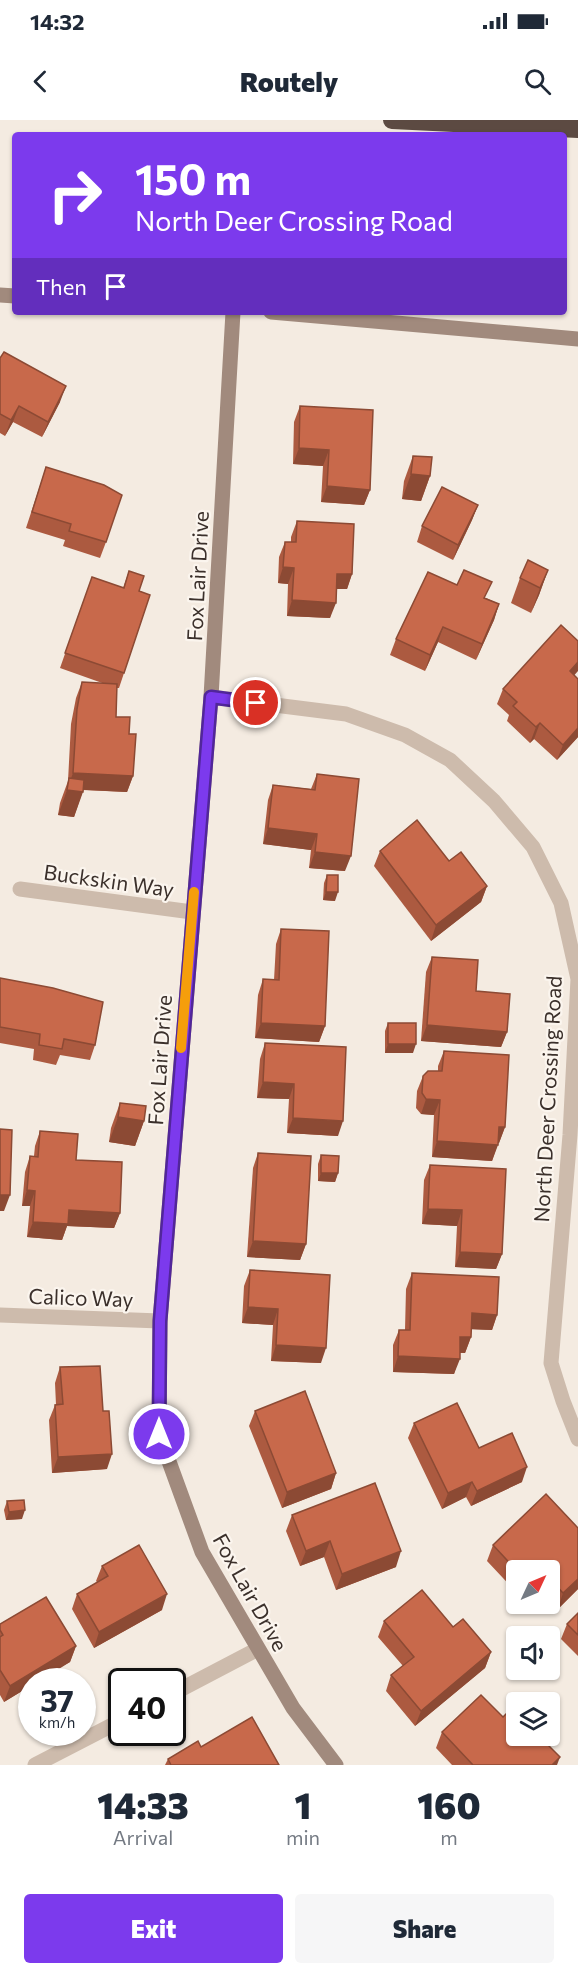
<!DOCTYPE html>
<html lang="en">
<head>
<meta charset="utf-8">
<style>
	body { margin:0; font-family:Commissioner,sans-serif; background:#f6f6f7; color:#1f2937; height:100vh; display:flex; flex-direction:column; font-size:22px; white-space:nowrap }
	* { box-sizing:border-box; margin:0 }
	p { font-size:20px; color:#747a83 }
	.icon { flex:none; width:33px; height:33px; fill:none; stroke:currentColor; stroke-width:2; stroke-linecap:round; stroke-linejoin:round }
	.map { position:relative; height:1645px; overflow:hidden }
	.drawer { display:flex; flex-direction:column; background:#fff; flex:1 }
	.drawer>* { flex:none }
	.hud { position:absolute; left:12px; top:12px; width:555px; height:183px; border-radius:6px; box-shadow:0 2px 4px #0004; background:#7c3aed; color:#fff; overflow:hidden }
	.needle { width:39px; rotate:46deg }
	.controls { position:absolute; left:506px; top:1440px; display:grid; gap:12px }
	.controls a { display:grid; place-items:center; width:54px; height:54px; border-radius:6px; background:#fff; box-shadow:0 2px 4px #0004; font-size:30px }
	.speed { position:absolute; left:18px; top:1548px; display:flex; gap:12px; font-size:30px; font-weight:700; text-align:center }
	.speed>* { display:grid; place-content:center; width:78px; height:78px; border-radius:50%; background:#fff; box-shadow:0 2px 4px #0004; line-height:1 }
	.speed small { font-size:15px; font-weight:400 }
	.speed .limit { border:3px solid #111; border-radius:9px; background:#fff; color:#111 }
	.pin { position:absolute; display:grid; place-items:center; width:51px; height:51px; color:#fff; margin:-26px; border:3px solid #fff; border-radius:50%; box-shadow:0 2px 6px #0007 }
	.me { position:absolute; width:66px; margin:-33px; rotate:0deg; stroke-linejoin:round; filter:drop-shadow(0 0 4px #0008) }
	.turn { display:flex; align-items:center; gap:21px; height:126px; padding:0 24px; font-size:27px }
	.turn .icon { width:78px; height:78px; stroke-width:2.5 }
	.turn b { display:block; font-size:42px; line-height:51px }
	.then { display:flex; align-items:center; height:57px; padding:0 24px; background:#0003; gap:12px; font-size:22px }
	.eta { display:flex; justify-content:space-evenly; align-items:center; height:102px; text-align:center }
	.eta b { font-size:36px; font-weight:800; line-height:42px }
	.cta { display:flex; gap:12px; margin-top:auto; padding:12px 24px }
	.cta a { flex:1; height:69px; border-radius:6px; background:#7c3aed; color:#fff; font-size:24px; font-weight:800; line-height:69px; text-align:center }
	.cta a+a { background:#f6f6f7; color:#1f2937 }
	.status { display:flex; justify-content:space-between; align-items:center; height:42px; padding:0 30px; background:#fff; direction:ltr }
	.status svg { height:16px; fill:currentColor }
	header { display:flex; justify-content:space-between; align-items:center; height:78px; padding:0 24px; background:#fff; font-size:27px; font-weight:800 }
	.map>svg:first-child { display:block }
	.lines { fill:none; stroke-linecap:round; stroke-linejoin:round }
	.street { stroke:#cdbbac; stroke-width:15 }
	.secondary { stroke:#a18a7d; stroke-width:15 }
	.highway { stroke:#5c4a42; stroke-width:18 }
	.wall { fill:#ac5a40 }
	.shaded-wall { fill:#8c4a34 }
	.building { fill:#c8694b; stroke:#8c4a34; stroke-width:1.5 }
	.route-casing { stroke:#51269a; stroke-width:15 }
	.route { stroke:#7c3aed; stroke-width:10 }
	.slow { stroke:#f59e0b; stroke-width:10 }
	.labels { text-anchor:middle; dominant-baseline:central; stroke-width:4.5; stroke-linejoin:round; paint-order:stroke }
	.street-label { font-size:21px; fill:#3b302b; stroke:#fbf5ee }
</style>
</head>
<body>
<div class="status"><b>14:32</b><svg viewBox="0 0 49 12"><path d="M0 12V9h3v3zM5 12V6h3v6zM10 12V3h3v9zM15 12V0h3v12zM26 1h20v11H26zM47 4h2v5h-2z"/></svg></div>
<header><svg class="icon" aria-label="back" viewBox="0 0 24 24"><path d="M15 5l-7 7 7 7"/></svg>Routely<svg class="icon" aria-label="search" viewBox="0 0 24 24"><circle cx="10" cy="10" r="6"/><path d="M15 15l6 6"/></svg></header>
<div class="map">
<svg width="578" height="1645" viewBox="0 0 578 1645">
	<rect width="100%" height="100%" fill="#f4ebe1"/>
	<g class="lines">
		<g class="street">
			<polyline points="211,577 346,594 405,615 450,640 494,681 533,727 561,783 578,859 570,1015 551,1243 563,1281 578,1319"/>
			<polyline points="20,769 192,792"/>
			<polyline points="0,1195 160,1201"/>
			<polyline points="172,1574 258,1529"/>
			<polyline points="35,1645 122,1600"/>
		</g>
		<g class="secondary">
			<polyline points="0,175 15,176"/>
			<polyline points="233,192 211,577 160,1201 159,1314 202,1432 293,1588 336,1645"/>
			<polyline points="271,192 578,219"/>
		</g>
		<polyline class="highway" points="392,0 578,9"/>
	</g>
	<g class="wall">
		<polygon points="0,238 60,282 42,317 13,302 5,316 0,313"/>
		<polygon points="300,286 370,370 364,385 321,382 323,346 293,344 294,302"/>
		<polygon points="413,336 430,356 421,381 402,379 404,361"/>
		<polygon points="46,347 106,422 100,438 63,426 65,420 26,408"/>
		<polygon points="478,385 472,400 453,440 417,422 422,406"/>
		<polygon points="297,401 352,454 347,469 336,469 330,498 287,496 288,464 278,463 279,437 285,422 291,422 291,417"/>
		<polygon points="548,450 539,475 531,493 511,483 520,458"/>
		<polygon points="129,451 139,471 124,553 119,568 117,568 116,597 129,614 133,656 127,672 83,670 74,697 58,695 60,683 68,661 71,604 76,578 82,562 105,564 60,548 92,457 123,468"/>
		<polygon points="486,478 499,484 494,500 476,540 438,522 425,551 390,535 396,519"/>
		<polygon points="574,555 578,617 557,640 534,619 530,623 507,601 509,595 497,584 503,569"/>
		<polygon points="317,654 345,751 309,748 311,730 263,724 268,680 273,665 311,669"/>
		<polygon points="380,731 449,741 487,766 481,782 431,821 374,746"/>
		<polygon points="327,755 335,781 323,780 324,763"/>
		<polygon points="281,809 325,906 319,922 255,918 258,875 263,859 274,860 276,824"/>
		<polygon points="432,837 476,871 507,912 501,927 421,921 426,852"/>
		<polygon points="0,858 95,925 90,940 60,935 56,945 33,940 34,929 0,923"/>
		<polygon points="388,903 413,933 385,933 385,911"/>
		<polygon points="265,923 338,1016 287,1013 289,979 257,978 260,939"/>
		<polygon points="444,931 505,1007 499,1023 498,1023 492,1041 432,1037 434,995 421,994 416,988 417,971 423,956 438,951 438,946"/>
		<polygon points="120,983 144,1001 135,1026 109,1022 111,1008"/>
		<polygon points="40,1011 76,1040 120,1093 114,1108 67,1106 62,1120 27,1117 30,1086 22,1086 25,1052 30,1036 34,1036 35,1026"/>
		<polygon points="258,1033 306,1124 300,1140 247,1137 253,1048"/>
		<polygon points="321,1035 338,1053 335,1062 318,1061 318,1044"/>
		<polygon points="430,1045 502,1134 496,1149 455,1147 457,1106 422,1104 424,1060"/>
		<polygon points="250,1150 321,1243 271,1241 273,1205 242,1203 244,1166"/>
		<polygon points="412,1153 497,1195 492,1210 471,1209 471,1217 465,1233 460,1233 454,1254 393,1252 393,1225 399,1210 405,1210 406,1169"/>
		<polygon points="60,1247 107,1349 52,1353 49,1300 55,1285 56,1285 55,1263"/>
		<polygon points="255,1291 336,1353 331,1369 282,1388 249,1306"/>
		<polygon points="414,1303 479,1328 522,1362 471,1386 466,1377 442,1389 408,1318"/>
		<polygon points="7,1381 22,1399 6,1400 4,1390"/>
		<polygon points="292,1395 396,1447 336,1470 324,1437 300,1446 286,1411"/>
		<polygon points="578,1408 578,1469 558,1489 549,1480 549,1450 516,1450 516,1472 487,1441 493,1425"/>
		<polygon points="102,1446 162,1490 94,1528 72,1489 77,1474 97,1462 96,1461"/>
		<polygon points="578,1493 578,1536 561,1519 567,1504"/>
		<polygon points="384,1501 453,1507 491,1532 485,1548 415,1606 386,1571 391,1555 403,1546 378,1517"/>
		<polygon points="0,1504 76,1526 70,1542 32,1562 32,1565 4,1582 0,1575"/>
		<polygon points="503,1597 557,1645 452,1645 436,1628 442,1612"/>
		<polygon points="201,1627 279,1645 165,1645 168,1639"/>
	</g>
	<g class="shaded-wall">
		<polygon points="66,266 60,282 42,317 48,302"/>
		<polygon points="19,286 13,302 5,316 11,300"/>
		<polygon points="299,328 329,330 323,346 293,344"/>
		<polygon points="411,354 430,356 421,381 402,379"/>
		<polygon points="327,366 370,370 364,385 321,382"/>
		<polygon points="478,385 472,400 453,440 458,425"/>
		<polygon points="283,447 294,448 288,464 278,463"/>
		<polygon points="548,450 539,475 531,493 540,468"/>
		<polygon points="337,454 352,454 347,469 331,469"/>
		<polygon points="292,480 336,483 330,498 287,496"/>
		<polygon points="499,484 494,500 476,540 482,524"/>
		<polygon points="443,507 438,522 425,551 430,535"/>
		<polygon points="578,542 578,551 564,567 570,551"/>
		<polygon points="540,603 534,619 530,623 536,607"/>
		<polygon points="578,608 578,617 557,640 563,625"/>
		<polygon points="73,653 133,656 127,672 67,669"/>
		<polygon points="67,670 83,672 74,697 58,695"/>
		<polygon points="268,708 317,714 311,730 263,724"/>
		<polygon points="315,732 351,736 345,751 309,748"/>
		<polygon points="487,766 481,782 431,821 436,805"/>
		<polygon points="326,772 338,772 335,781 323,780"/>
		<polygon points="261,903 325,906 319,922 255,918"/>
		<polygon points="427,905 507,912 501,927 421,921"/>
		<polygon points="388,924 416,924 413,933 385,933"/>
		<polygon points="263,962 294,964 289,979 257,978"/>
		<polygon points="426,979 440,980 434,995 421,994"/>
		<polygon points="118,997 144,1001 135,1026 109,1022"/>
		<polygon points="293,998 343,1001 338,1016 287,1013"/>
		<polygon points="499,1007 505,1007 499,1023 494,1022"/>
		<polygon points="437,1021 498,1025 492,1041 432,1037"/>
		<polygon points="321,1053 338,1053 335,1062 318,1061"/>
		<polygon points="27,1070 35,1071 30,1086 22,1086"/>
		<polygon points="0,1075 10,1075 4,1091 0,1091"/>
		<polygon points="428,1089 462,1090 457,1106 422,1104"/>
		<polygon points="69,1090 120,1093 114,1108 67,1106 62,1120 27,1117 33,1102"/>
		<polygon points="253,1121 306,1124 300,1140 247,1137"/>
		<polygon points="460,1132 502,1134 496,1149 455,1147"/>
		<polygon points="248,1187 278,1189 273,1205 242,1203"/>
		<polygon points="472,1193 497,1195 492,1210 466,1209"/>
		<polygon points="460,1217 471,1217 465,1233 454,1232"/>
		<polygon points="276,1225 326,1228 321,1243 271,1241"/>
		<polygon points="398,1236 460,1239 454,1254 393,1252"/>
		<polygon points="112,1334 107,1349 52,1353 58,1337"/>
		<polygon points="527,1347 522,1362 471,1386 477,1371"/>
		<polygon points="336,1353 331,1369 282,1388 287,1372"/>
		<polygon points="472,1362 466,1377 442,1389 448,1373"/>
		<polygon points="25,1390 22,1399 6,1400 9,1392"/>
		<polygon points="330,1421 324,1437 300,1446 306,1431"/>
		<polygon points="401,1431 396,1447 336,1470 342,1454"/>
		<polygon points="578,1459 578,1469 558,1489 563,1473"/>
		<polygon points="167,1474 162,1490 94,1528 99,1512"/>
		<polygon points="76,1526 70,1542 38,1562 32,1562 32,1565 4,1582 10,1566"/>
		<polygon points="491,1532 485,1548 415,1606 421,1591"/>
		<polygon points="560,1637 557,1645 552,1645"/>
	</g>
	<g class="building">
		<polygon points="4,232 66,266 48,302 19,286 11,300 0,294 0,238"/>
		<polygon points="300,286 373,290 370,370 327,366 329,330 299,328"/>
		<polygon points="413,336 432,337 430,356 411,354"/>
		<polygon points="46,347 104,365 122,375 106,422 69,411 71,404 32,392"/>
		<polygon points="442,367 478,385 458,425 422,406"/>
		<polygon points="297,401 354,404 352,454 337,454 336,483 292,480 294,448 283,447 285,422 296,422"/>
		<polygon points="528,440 548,450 540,468 520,458"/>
		<polygon points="464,450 492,462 484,478 499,484 482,524 443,507 430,535 396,519 428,452 457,465"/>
		<polygon points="129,451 144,456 139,471 150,475 124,553 65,533 92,457 124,468"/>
		<polygon points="561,505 578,521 578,542 570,551 578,559 578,608 563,625 540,603 536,607 513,586 517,582 503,569"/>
		<polygon points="82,562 117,564 116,597 130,597 129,614 136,614 133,656 73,653 77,589"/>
		<polygon points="317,654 359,659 351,736 315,732 317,714 268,708 273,665 315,670"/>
		<polygon points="69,658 84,660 83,672 67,670"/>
		<polygon points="417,700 449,741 461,732 487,766 436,805 380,731"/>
		<polygon points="327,755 338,755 338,772 326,772"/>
		<polygon points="281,809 329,811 325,906 261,903 263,859 279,860"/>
		<polygon points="432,837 478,840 476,871 510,874 507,912 427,905"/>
		<polygon points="0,858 53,868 103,882 95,925 64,919 62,929 39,925 40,914 0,907"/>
		<rect x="388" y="903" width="28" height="21"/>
		<polygon points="265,923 346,927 343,1001 293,998 294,964 263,962"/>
		<polygon points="444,931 509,935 505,1007 499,1007 498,1025 437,1021 440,980 426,979 422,973 423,956 428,951 442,951"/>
		<polygon points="120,983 146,986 144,1001 118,997"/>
		<polygon points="0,1009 12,1010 10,1075 0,1075"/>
		<polygon points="40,1011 78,1014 76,1040 122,1042 120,1093 69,1090 68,1104 33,1102 35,1071 27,1070 30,1036 38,1037"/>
		<polygon points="258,1033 311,1036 306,1124 253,1121"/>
		<polygon points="321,1035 339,1036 338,1053 321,1053"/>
		<polygon points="430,1045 506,1049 502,1134 460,1132 462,1090 428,1089"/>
		<polygon points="250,1150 330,1155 326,1228 276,1225 278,1189 248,1187"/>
		<polygon points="412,1153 499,1157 497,1195 472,1193 471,1217 460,1217 460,1239 398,1236 399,1210 410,1210"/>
		<polygon points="100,1246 103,1291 109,1291 112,1334 58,1337 55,1285 63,1284 60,1247"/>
		<polygon points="305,1271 336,1353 287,1372 255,1291"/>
		<polygon points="457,1283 479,1328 512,1313 527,1347 477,1371 472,1362 448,1373 414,1303"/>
		<polygon points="375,1363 401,1431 342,1454 330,1421 306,1431 292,1395"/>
		<polygon points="546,1374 578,1408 578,1459 563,1473 549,1458 549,1450 542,1450 537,1445 531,1450 516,1450 493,1425"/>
		<polygon points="24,1380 25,1390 9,1392 7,1381"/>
		<polygon points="139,1425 167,1474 99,1512 77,1474 108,1456 102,1446"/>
		<polygon points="422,1470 453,1507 463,1499 491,1532 421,1591 391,1555 414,1537 384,1501"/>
		<polygon points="46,1477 76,1526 10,1566 0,1550 0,1517 3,1515 0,1510 0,1504"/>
		<polygon points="578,1493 578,1515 567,1504"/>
		<polygon points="481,1575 503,1597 513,1587 516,1591 516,1616 539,1616 560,1637 552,1645 473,1645 442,1612"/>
		<polygon points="252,1597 279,1645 171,1645 168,1639 198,1621 201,1627"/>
	</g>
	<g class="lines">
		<defs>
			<polyline id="route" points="159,1314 160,1201 211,577 256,583"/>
		</defs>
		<use href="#route" class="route-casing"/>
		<use href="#route" class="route"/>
		<polyline class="slow" points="181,928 194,772"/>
	</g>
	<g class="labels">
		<g class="street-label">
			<text transform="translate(197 456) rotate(-87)">Fox Lair Drive</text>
			<text transform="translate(109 760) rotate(8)">Buckskin Way</text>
			<text transform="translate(159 940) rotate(-86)">Fox Lair Drive</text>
			<text transform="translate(547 979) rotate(-87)">North Deer Crossing Road</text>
			<text transform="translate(81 1177) rotate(2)">Calico Way</text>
			<text transform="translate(251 1472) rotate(61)">Fox Lair Drive</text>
		</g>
	</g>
</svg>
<div class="controls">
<a><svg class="needle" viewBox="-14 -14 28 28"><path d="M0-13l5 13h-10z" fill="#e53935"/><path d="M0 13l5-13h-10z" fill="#747a83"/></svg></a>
<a><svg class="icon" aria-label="sound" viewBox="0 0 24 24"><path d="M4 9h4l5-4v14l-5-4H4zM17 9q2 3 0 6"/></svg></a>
<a><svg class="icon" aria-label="layers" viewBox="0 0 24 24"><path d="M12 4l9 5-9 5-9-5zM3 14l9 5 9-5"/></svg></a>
</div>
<div class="speed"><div>37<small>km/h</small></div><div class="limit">40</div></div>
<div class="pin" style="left:256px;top:583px;background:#d93025"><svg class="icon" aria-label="arrive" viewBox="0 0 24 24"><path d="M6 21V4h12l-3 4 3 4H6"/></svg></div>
<svg class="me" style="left:159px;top:1314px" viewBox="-20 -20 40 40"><circle r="17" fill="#7c3aed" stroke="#fff" stroke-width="3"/><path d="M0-11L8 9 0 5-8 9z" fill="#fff"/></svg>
<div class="hud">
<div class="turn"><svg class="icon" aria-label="right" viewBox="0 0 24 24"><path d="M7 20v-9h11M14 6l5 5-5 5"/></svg><div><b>150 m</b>North Deer Crossing Road</div></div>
<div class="then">Then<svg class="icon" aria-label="arrive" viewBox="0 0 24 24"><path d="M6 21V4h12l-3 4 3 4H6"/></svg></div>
</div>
</div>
<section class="drawer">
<div class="eta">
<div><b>14:33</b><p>Arrival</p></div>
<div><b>1</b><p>min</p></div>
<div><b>160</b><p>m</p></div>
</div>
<div class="cta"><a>Exit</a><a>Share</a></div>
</section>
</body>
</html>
